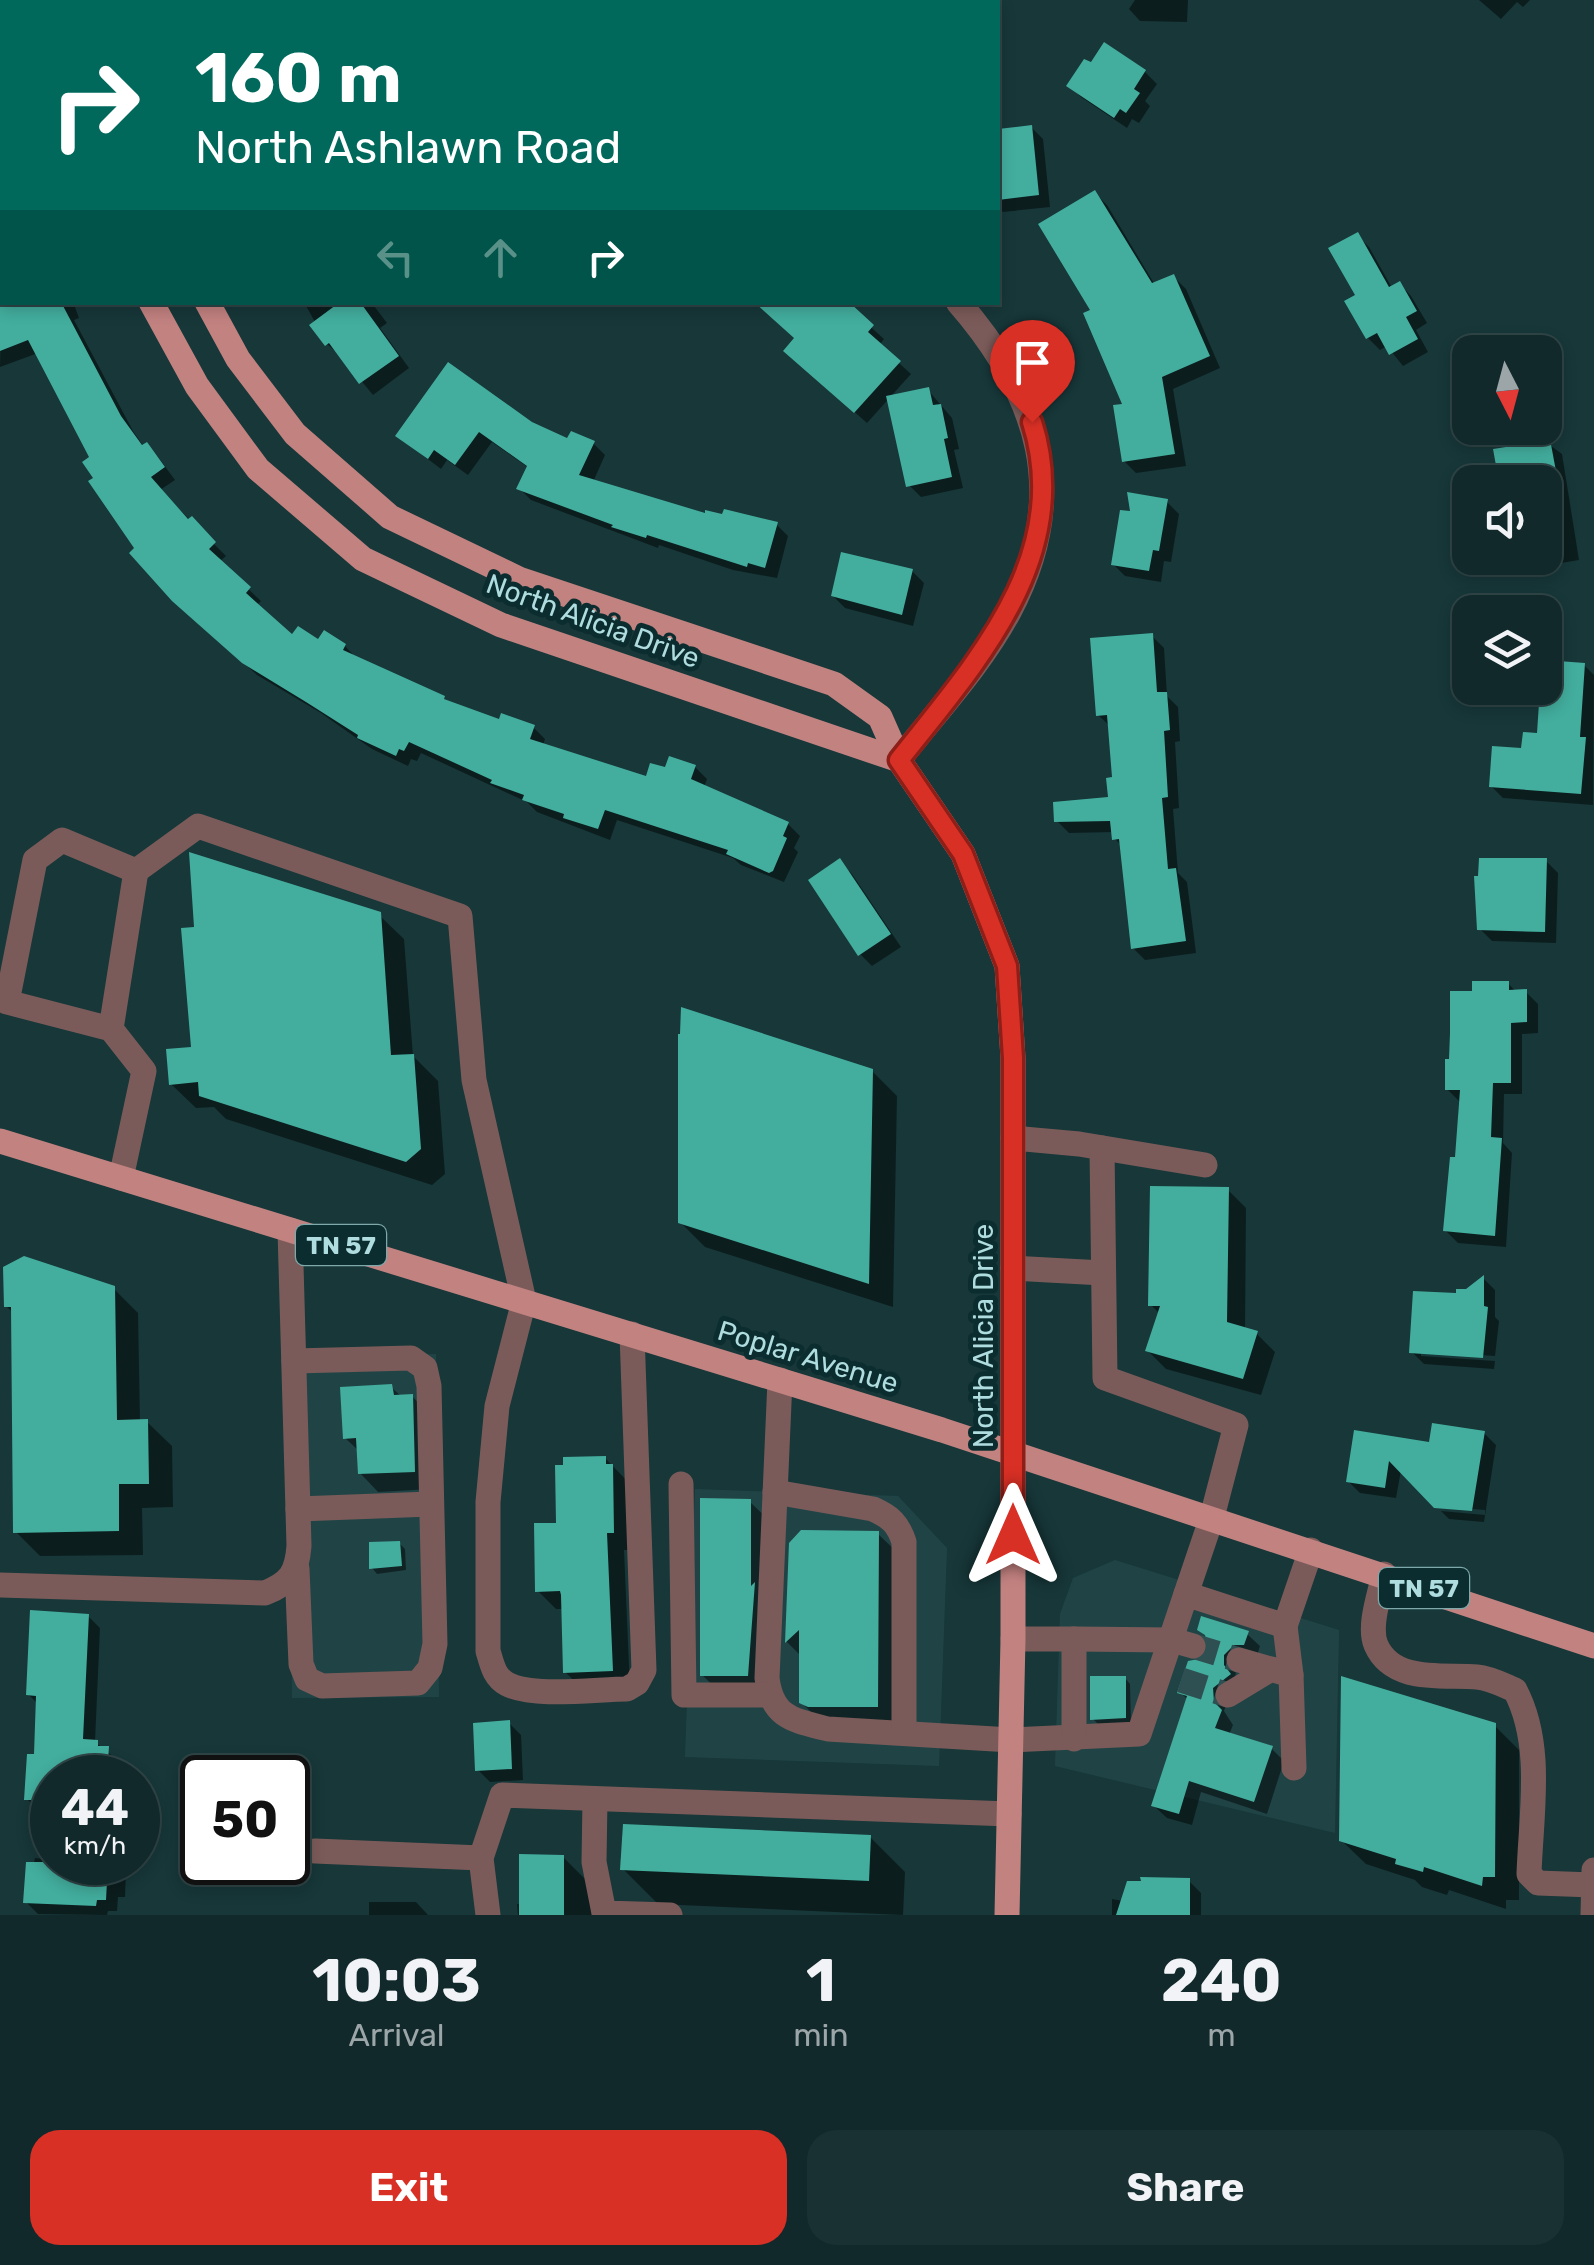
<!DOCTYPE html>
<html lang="en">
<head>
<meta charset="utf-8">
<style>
	body { margin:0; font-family:Rubik,sans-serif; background:#1a3133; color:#f1f3f6; height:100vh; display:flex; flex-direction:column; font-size:38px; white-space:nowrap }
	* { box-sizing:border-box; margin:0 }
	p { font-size:32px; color:#9ca6a9 }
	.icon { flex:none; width:55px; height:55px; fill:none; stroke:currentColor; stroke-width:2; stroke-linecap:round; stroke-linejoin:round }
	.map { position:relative; height:1915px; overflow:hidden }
	.drawer { display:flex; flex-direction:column; background:#11292b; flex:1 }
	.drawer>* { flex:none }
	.guide { position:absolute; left:0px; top:0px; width:1000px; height:305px; box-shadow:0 5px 15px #0003,0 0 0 2px #304547; background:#00695c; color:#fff; overflow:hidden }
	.needle { width:65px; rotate:174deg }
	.buttons { position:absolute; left:1452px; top:335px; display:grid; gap:20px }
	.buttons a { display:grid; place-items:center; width:110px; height:110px; border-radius:20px; background:#11292b; box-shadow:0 5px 15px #0003,0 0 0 2px #304547; font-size:50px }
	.speed { position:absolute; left:30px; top:1755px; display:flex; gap:20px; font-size:50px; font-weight:700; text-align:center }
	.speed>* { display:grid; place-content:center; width:130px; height:130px; border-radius:50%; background:#11292b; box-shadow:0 5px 15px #0003,0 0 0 2px #304547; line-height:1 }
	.speed small { font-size:25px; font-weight:400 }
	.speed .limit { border:5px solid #111; border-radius:15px; background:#fff; color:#111 }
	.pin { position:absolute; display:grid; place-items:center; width:85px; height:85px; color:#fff; margin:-102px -42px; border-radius:50% 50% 50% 0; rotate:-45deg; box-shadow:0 0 10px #0007 }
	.pin .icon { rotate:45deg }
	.me { position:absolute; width:110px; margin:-55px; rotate:0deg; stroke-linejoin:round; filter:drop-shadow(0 0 8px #0008) }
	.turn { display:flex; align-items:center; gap:35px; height:210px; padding:0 30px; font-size:45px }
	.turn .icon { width:130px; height:130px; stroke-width:2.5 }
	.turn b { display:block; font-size:70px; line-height:85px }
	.lanes { display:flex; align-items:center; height:95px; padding:0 30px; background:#0003; justify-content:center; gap:50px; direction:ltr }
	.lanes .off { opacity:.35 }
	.eta { display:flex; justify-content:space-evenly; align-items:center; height:170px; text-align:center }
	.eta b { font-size:60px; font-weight:700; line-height:70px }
	.button { display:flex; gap:20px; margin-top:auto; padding:20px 30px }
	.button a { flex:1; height:115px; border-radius:30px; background:#d93025; color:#fff; font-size:40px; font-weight:700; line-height:115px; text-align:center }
	.button a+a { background:#1a3133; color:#f1f3f6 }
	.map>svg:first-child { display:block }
	.built { fill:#204446 }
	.shadow { fill:#0007 }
	.building { fill:#43ae9e }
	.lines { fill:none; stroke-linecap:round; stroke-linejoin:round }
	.minor-tunnel { stroke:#2e5052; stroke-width:25; stroke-dasharray:25 12; stroke-linecap:butt }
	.minor { stroke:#7b5b59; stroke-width:25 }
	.major { stroke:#c28280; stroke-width:25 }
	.route-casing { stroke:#8d1f18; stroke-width:25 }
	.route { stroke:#d93025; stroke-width:18 }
	.labels { text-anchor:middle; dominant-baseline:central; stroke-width:10; stroke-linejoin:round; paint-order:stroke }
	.shield { fill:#0c2d2f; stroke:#7ea8aa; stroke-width:2.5 }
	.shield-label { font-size:25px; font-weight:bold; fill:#afdcdf }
	.street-label { font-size:28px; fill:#afdcdf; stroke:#0c2d2f }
</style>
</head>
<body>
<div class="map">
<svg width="1594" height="1915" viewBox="0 0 1594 1915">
	<rect width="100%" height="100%" fill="#173739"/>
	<g class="built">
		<polygon points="436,1354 439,1697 292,1698 289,1355"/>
		<polygon points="695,1489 898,1496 947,1548 939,1766 685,1757"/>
		<polygon points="1115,1560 1339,1630 1335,1833 1055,1766 1060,1614 1073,1578"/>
	</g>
	<g class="shadow">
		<polygon points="0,0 13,2 2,2 0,242"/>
		<rect x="226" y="0" width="64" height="2"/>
		<polygon points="484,0 580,0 581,2 485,2"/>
		<rect x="776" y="0" width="73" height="2"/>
		<polygon points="1135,0 1188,0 1187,22 1140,21 1129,9"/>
		<polygon points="1479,0 1530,0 1523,7 1517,2 1501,19"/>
		<polygon points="1145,72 1157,84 1145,101 1150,106 1139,123 1132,119 1127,128 1081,97 1069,85"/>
		<polygon points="1031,127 1043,139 1050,207 1003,212 998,207 998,131"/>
		<polygon points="1095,193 1107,205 1155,285 1174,277 1186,289 1220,368 1173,389 1186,466 1136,473 1124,461 1126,406 1094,311"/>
		<polygon points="1357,235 1369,247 1392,288 1400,284 1411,296 1427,323 1416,330 1428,352 1403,366 1387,346 1380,350 1368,338 1358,296"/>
		<polygon points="2,277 2,302 73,302 79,318 74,320 133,431 144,447 147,445 158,457 175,480 160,490 226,556 219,562 261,601 257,605 293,638 345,646 357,659 449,704 501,722 533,727 545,739 543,745 647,779 667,770 695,767 707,779 704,787 788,824 800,836 794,848 798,852 784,882 741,865 733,858 617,820 610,840 537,812 527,802 421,753 417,761 411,759 408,766 372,749 321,713 257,675 187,613 137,548 96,478 92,458 38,353 0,367"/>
		<polygon points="304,302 371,302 387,323 380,328 409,368 373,395 340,355 327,344"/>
		<polygon points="843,302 884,339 879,345 911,374 867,423 798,362 797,338"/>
		<polygon points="928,390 952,418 959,449 954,450 963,488 921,497 909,485"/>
		<polygon points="531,424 569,441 593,443 605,455 593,482 706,516 776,524 788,536 777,578 733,570 659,545 658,548 531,500 519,488 529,468 492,442 468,475 447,460 441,469 398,436"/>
		<polygon points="1528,429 1562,454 1579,560 1525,569 1520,563 1503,566 1494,558 1545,558 1545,482 1492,482 1501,481 1508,449"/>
		<polygon points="1167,502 1179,514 1171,562 1164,561 1161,582 1125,576 1113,564 1133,514"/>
		<polygon points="912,571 924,583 913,626 845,608 833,596"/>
		<polygon points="1152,636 1164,648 1167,696 1178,707 1180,741 1175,742 1179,808 1173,809 1178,873 1187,882 1196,953 1145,960 1133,948 1122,846 1114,838 1114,832 1069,833 1057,821 1111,799 1115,779 1111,727 1098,715"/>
		<polygon points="1545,662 1584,665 1594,675 1593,805 1503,798 1491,786 1539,736"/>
		<polygon points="1546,861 1558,873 1556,943 1492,941 1480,929"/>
		<polygon points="840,862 852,874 901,947 872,966 860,954"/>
		<polygon points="379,915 404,939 413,1056 438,1081 445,1174 432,1185 226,1119 214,1107 196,1108 171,1084 194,1049"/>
		<polygon points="1508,983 1516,992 1526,992 1538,1004 1538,1033 1522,1034 1522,1094 1504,1094 1503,1143 1512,1153 1506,1247 1458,1243 1446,1231 1457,1160 1459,1101 1447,1089 1451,1062 1475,993"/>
		<polygon points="872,1071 897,1096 893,1307 705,1247 680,1222"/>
		<polygon points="1228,1190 1246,1208 1245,1330 1257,1334 1275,1352 1261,1395 1166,1369 1148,1351 1160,1314 1151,1305"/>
		<polygon points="1484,1279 1495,1290 1495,1317 1499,1321 1495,1356 1421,1351 1421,1356 1495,1361 1494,1369 1424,1364 1412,1352 1458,1296"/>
		<polygon points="113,1288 138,1313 140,1422 147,1422 172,1446 173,1507 142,1508 143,1555 40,1556 16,1532 14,1314 6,1306"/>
		<polygon points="391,1387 402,1397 412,1396 430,1415 432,1489 378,1492 360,1473 359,1451 345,1438"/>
		<polygon points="1356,1433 1431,1445 1484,1433 1496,1445 1484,1522 1449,1519 1441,1511 1485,1515 1485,1510 1435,1506 1401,1470 1396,1498 1360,1493 1348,1481"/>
		<polygon points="605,1458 631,1485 631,1550 624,1550 630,1689 584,1690 565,1672 564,1609 556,1609 538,1591 559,1525"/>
		<polygon points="750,1502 769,1520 768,1691 721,1693 702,1675"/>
		<polygon points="878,1534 897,1552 895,1724 820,1721 801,1702 801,1656 787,1642 792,1544"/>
		<polygon points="399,1543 405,1549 406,1570 377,1574 372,1568"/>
		<polygon points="88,1616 100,1628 95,1742 119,1761 118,1778 52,1778 52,1862 120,1862 126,1869 125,1897 118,1897 117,1911 108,1911 107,1915 38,1914 26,1902 35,1858 44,1859 47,1811 39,1811 27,1799 36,1757 39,1705 28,1694"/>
		<polygon points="1247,1634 1260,1646 1257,1656 1236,1668 1235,1680 1224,1711 1233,1725 1229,1735 1271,1748 1284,1761 1267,1814 1201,1792 1192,1825 1167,1818 1154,1806 1188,1700 1180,1692 1205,1660"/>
		<polygon points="1125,1678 1130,1684 1131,1723 1098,1724 1093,1719"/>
		<polygon points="509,1723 521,1735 523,1780 490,1782 478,1770"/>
		<polygon points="1494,1725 1519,1750 1519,1900 1506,1900 1506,1909 1449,1890 1447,1895 1422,1887 1415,1880 1366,1864 1341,1840"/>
		<polygon points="870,1837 905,1872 903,1915 658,1904 623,1869"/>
		<polygon points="563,1857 598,1892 598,1915 518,1915 517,1904 521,1904"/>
		<polygon points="1189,1881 1201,1893 1201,1915 1112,1915 1112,1899 1123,1901"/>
		<polygon points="369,1902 416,1902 428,1915 369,1915"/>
	</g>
	<g class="building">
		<polygon points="1104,42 1146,70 1134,89 1140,93 1126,113 1120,109 1114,118 1066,86 1084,59 1091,62"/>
		<polygon points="1032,125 1039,195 998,200 998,129"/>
		<polygon points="1095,190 1152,283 1174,274 1210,356 1162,377 1175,454 1122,462 1113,405 1122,404 1083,313 1090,310 1038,224"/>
		<polygon points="1358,232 1389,287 1400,281 1417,311 1406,317 1418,339 1389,355 1377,333 1366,339 1344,301 1355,295 1328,248"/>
		<polygon points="0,302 61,302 121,416 142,445 147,442 165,467 151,477 188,519 192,516 216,542 209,549 251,587 246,593 292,634 298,626 318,639 324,630 346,644 343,650 445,696 444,699 499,719 501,713 535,725 530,739 646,776 650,763 665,767 669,756 696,765 691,779 789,822 783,836 787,838 773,871 769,873 726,854 728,850 605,810 598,829 563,818 564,814 522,800 524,795 490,783 492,780 409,742 404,751 399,749 396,756 357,738 358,735 306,702 242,663 172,601 129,553 134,548 88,481 93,478 82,462 89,457 28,340 0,351"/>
		<polygon points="340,302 360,302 399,356 359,384 329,343 325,346 309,325"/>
		<polygon points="754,302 849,302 874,325 868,332 901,361 854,413 783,351 794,338"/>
		<polygon points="448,362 532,422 567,438 571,431 595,441 579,475 705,513 705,510 722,514 724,509 778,522 765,568 748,563 747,567 647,535 646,538 611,527 613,525 516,489 527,466 479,432 455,465 434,450 428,459 395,436"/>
		<polygon points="929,387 933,405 941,404 948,438 944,439 952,477 906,487 886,396"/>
		<polygon points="1530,428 1532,442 1550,439 1558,482 1499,482 1493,449 1506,447 1503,431"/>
		<polygon points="1127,492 1168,499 1159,551 1153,550 1149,571 1111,565 1120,510 1130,511"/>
		<polygon points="841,552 913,569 902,615 831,596"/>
		<polygon points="1153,633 1157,692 1167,692 1170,730 1164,731 1168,797 1162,798 1168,869 1176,868 1186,941 1131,949 1119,839 1112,840 1110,821 1054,822 1053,802 1108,797 1106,778 1112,777 1107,715 1096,716 1090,638"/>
		<polygon points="1545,660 1585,663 1580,737 1586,737 1581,794 1489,787 1492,746 1521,748 1523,732 1537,733 1540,688 1545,688"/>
		<polygon points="189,852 381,912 391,1055 414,1054 421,1149 406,1162 199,1096 198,1082 169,1085 166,1049 191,1047 181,928 194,927"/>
		<polygon points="840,858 891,934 858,956 808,880"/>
		<polygon points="1479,858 1547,858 1545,932 1477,930 1474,876 1478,876"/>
		<polygon points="1472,981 1509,981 1509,990 1527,989 1527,1022 1511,1023 1511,1083 1493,1083 1491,1137 1502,1138 1495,1236 1443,1231 1450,1157 1455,1157 1460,1090 1445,1090 1445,1059 1449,1059 1450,1033 1450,991 1472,991"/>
		<polygon points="681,1007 873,1069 869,1284 678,1223 678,1034 680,1034"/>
		<polygon points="1150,1186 1229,1187 1227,1322 1258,1331 1243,1379 1145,1351 1160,1306 1148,1306"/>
		<polygon points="24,1256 115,1286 117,1420 148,1419 149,1484 119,1484 119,1531 13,1533 11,1307 4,1307 3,1267"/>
		<polygon points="1484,1275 1484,1306 1488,1307 1483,1358 1409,1353 1413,1291 1456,1293 1456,1289 1466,1289"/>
		<polygon points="392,1384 394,1395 413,1394 415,1472 358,1474 356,1438 343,1439 340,1387"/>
		<polygon points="1432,1423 1485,1431 1472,1511 1434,1508 1389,1461 1385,1488 1346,1482 1354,1430 1429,1442"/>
		<polygon points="606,1456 606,1464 613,1464 614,1533 607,1533 613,1671 563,1673 561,1595 560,1591 535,1592 534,1523 556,1523 555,1465 563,1465 563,1457"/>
		<polygon points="700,1498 751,1499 751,1586 755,1582 748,1676 700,1676"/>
		<polygon points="801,1530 879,1531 878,1707 808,1707 799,1703 799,1630 785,1643 789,1543"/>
		<polygon points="400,1541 402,1566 369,1569 369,1542"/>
		<polygon points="30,1610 89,1614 83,1739 98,1740 98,1746 109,1746 107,1778 52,1778 52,1800 24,1800 27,1754 34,1754 36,1696 26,1695"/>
		<polygon points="1201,1616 1249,1631 1244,1645 1234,1645 1224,1655 1224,1665 1231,1674 1213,1688 1214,1702 1222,1710 1215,1728 1273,1746 1254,1802 1189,1781 1179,1814 1151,1806 1187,1696 1177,1693 1188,1661 1204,1658 1209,1650 1205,1635 1197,1630"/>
		<polygon points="1090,1676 1126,1676 1126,1718 1090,1720"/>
		<polygon points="1341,1676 1496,1723 1495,1877 1483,1877 1482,1886 1424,1867 1423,1872 1395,1864 1396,1859 1339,1841"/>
		<polygon points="510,1720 512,1769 475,1771 473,1723"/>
		<polygon points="623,1824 871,1835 869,1881 620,1870"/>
		<polygon points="519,1854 564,1855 564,1915 519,1915"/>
		<polygon points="26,1862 108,1862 106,1900 97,1900 96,1906 23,1903"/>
		<polygon points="1140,1877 1190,1878 1190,1915 1116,1915 1127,1881 1141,1881"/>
	</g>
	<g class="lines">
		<g class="minor-tunnel">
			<polyline points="1193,1646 1239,1660"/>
			<polyline points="1181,1680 1228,1695"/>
		</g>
		<g class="minor">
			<polyline points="669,0 670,2"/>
			<polyline points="962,2 964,0"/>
			<path d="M 899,760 C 936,712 980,666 1009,612 C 1071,496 1040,396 958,302"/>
			<path d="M 136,871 L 198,826 L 460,916 L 474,1080 L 524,1301 L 497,1406 L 488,1502 L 488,1651 C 492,1664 494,1677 507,1684 C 533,1698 597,1689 627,1689 L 637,1683 L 644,1670 L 632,1334"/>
			<polyline points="111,1029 7,1002 35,860 62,840 136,871 111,1029 144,1071 121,1178"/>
			<polyline points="1013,1138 1079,1144 1205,1165"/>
			<polyline points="1102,1148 1105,1378 1236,1425 1212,1517 1186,1594"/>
			<polyline points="1013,1268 1103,1273"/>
			<polyline points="294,1361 411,1358 425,1368 429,1386 435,1644 430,1668 418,1683 322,1686 307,1679 301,1664 297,1569"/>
			<path d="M 780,1380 L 767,1678 C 772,1718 793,1720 828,1729 L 1011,1740 L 1139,1734 L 1186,1594 L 1285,1626 L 1311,1550"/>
			<polyline points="681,1484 684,1695 769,1695"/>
			<path d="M 775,1492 L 873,1509 C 891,1517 898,1524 904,1542 L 904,1731"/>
			<polyline points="298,1509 431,1504"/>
			<path d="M 1384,1574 C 1380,1594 1368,1626 1376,1645 C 1393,1684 1444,1674 1477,1677 C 1490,1678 1503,1685 1515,1690 C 1544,1745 1531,1813 1529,1874 L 1538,1883 L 1593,1885"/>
			<path d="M 0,1585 L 265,1593 C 290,1583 297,1573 299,1546 L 290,1230"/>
			<polyline points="1285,1626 1291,1675 1294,1768"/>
			<polyline points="1013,1639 1074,1639 1074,1739"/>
			<polyline points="1074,1639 1172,1640 1193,1646"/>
			<polyline points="1239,1660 1291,1675"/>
			<polyline points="1228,1695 1271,1669"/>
			<polyline points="595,1799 594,1862 604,1913 670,1915"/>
			<polyline points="315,1851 481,1858"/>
			<polyline points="488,1915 481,1858 502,1795 1009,1814"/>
			<polyline points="1593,1915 1594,1870"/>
		</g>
		<g class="major">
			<polyline points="89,0 89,2"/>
			<polyline points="139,0 140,2"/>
			<polyline points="151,302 197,386 258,469 363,559 501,625 899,760"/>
			<polyline points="207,302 238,359 295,434 390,517 519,579 834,684 880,717 899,760 963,854 1007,966 1013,1058 1013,1639 1007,1915"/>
			<polyline points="0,1141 942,1430 1594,1646"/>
		</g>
	</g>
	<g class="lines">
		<defs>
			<path id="route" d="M 1013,1535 L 1013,1058 L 1007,966 L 963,854 L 899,760 C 975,664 1075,556 1032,422"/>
		</defs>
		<use href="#route" class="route-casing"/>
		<use href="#route" class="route"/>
	</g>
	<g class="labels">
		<g class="shield">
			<rect x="296" y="1225" width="90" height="40" rx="8"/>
			<rect x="1379" y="1568" width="90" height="40" rx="8"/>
		</g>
		<g class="shield-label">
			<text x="341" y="1245">TN 57</text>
			<text x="1424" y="1588">TN 57</text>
		</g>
		<g class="street-label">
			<text transform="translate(593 621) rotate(20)">North Alicia Drive</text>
			<text transform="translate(983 1336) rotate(-90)">North Alicia Drive</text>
			<text transform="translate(808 1357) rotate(17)">Poplar Avenue</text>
		</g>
	</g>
</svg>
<div class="buttons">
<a><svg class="needle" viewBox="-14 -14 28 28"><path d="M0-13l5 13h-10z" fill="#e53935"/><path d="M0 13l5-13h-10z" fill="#9ca6a9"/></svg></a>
<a><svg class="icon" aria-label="sound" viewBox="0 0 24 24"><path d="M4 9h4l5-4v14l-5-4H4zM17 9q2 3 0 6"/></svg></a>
<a><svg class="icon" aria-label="layers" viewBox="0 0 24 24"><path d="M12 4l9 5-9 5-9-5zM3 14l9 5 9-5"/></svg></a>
</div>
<div class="speed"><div>44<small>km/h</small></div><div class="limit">50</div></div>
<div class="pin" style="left:1032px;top:422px;background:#d93025"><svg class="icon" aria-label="arrive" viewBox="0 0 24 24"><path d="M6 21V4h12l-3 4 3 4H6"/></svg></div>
<svg class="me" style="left:1013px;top:1535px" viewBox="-20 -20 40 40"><path d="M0-17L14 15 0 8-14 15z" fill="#d93025" stroke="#fff" stroke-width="4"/></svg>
<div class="guide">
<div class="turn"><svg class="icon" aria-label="right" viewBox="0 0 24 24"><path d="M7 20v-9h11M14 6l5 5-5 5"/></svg><div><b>160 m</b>North Ashlawn Road</div></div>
<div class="lanes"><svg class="icon off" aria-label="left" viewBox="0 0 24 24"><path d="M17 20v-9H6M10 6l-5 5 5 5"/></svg><svg class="icon off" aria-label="ahead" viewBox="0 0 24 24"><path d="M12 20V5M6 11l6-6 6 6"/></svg><svg class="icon" aria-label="right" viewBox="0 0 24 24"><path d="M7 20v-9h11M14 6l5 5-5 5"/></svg></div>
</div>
</div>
<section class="drawer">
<div class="eta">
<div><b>10:03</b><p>Arrival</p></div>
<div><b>1</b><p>min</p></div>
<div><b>240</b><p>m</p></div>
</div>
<div class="button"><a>Exit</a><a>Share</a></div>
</section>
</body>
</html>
